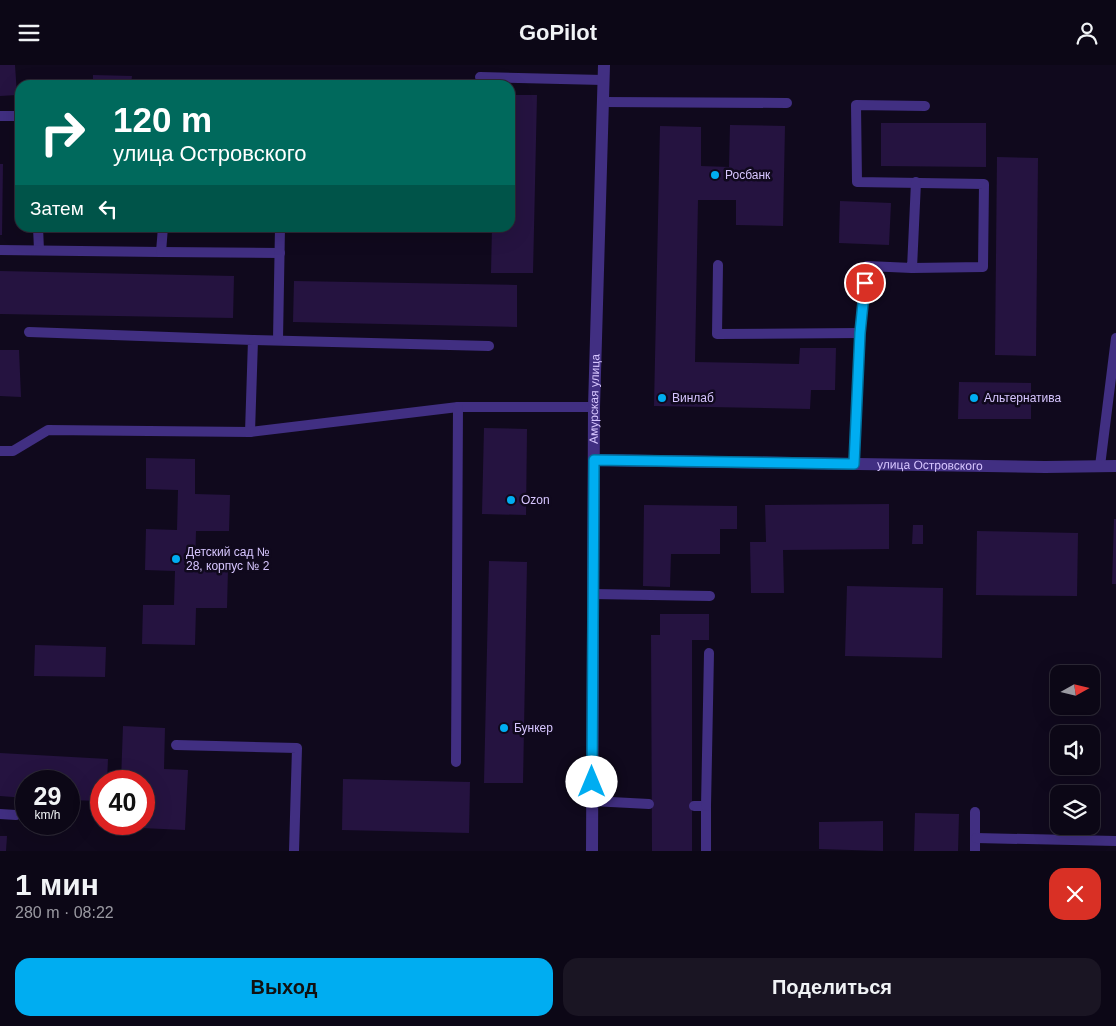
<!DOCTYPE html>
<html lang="ru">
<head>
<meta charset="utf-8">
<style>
	body { margin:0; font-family:Helvetica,sans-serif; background:#1a1523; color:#f1f3f6; height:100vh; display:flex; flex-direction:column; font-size:19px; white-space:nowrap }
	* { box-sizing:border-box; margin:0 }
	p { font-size:16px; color:#9a99a1 }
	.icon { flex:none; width:28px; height:28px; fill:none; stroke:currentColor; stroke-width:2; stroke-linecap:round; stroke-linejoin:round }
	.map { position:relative; height:786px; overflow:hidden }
	.panel { display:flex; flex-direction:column; background:#0c0716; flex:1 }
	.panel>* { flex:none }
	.hud { position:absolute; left:15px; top:15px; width:500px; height:152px; border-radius:15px; box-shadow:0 5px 20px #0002,0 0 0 1px #2c2835; background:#00695c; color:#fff; overflow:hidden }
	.needle { width:32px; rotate:82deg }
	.fabs { position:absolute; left:1050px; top:600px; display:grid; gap:10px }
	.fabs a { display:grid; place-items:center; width:50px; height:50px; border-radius:10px; background:#0c0716; box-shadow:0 5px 20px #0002,0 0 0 1px #2c2835; font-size:25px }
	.speed { position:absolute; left:15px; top:705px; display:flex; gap:10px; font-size:25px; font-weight:700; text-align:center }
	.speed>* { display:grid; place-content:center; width:65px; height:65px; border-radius:50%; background:#0c0716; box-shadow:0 5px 20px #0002,0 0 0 1px #2c2835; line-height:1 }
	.speed small { font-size:12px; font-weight:400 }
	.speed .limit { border:8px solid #d22; background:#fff; color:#111 }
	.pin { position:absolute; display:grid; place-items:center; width:42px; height:42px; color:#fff; margin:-21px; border:2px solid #fff; border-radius:50%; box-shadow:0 1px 5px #0007 }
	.me { position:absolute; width:55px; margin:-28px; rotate:0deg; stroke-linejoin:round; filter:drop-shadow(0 0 4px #0008) }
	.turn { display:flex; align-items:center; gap:18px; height:105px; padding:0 15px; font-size:22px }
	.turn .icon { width:65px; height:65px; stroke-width:2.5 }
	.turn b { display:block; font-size:35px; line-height:42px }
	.then { display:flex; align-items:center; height:48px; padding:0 15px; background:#0003; gap:10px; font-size:19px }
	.round { display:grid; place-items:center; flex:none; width:52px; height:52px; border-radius:15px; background:#1a1523 }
	.headline { display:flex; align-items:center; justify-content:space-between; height:85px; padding:0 15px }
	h1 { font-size:30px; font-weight:700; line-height:38px }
	.primary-button { display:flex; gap:10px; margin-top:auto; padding:10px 15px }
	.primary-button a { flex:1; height:58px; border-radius:15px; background:#00adf1; color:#111; font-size:20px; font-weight:700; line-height:58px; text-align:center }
	.primary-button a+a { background:#1a1523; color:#f1f3f6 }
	header { display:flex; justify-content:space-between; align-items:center; height:65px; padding:0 15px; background:#0c0716; font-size:22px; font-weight:700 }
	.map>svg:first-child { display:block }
	.building { fill:#251340 }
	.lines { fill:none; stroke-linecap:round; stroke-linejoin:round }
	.service { stroke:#412f82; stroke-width:10 }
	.tertiary { stroke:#412f82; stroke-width:12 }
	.route-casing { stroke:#00709d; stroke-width:12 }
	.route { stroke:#00adf1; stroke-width:9 }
	.poi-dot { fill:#00adf1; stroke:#10091d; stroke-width:2 }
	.labels { text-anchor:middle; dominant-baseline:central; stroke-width:5; stroke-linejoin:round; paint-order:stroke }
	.poi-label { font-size:12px; fill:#d7c6ff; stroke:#10091d; text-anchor:start }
	.street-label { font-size:12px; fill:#d7c6ff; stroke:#10091d }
</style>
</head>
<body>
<header><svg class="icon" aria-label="menu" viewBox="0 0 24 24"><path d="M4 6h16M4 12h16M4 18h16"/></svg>GoPilot<svg class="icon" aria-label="person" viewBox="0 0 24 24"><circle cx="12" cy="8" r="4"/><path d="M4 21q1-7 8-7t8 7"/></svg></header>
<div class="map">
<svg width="1116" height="786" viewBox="0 0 1116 786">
	<rect width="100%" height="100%" fill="#10091d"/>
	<g class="building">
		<polygon points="0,0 15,0 17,30 0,31"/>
		<polygon points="93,10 132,11 131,20 93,20"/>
		<polygon points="510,30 537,30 533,208 491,208 492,162 510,162"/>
		<polygon points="881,58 986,58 986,102 881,101"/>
		<polygon points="730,60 785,61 783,161 736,160 736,135 698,135 695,297 799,299 800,283 836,283 835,325 811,325 810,344 654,341 660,61 701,62 701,101 729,102"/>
		<polygon points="997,92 1038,93 1036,291 995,290"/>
		<polygon points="0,99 3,99 2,170 0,170"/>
		<polygon points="840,136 891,138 889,180 839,178"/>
		<polygon points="0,206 234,211 233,253 0,249"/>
		<polygon points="294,216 517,220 517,262 293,257"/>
		<polygon points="0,285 19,285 21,332 0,331"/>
		<polygon points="959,317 1031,318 1031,354 958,354"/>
		<polygon points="484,363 527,364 526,450 482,449"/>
		<polygon points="146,393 195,394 195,429 230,430 229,466 196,466 195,503 228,504 227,543 196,543 195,580 142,579 143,540 174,540 175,506 145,505 146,464 177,465 178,425 146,424"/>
		<polygon points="889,439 889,484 783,485 784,528 751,528 750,477 766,477 765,440"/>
		<polygon points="644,440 737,441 737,464 720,464 720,489 671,489 670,522 643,521"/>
		<polygon points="1114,454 1116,454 1116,519 1112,519"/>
		<polygon points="913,460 923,460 923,479 912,479"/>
		<polygon points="977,466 1078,468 1077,531 976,530"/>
		<polygon points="489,496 527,497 523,718 484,718"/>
		<polygon points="847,521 943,523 942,593 845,591"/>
		<polygon points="660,549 709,549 709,575 692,575 692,786 652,786 651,570 660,570"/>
		<polygon points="35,580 106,582 105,612 34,611"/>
		<polygon points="123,661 165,663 164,704 188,705 185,765 119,762 119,759 144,759 144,716 121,716"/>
		<polygon points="0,688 108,694 107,716 101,716 101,736 69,735 69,716 26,716 26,733 0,731"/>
		<polygon points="343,714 470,717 469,768 342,765"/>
		<polygon points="915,748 959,749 958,786 914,786"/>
		<polygon points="883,756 883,786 819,784 819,757"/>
		<polygon points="0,771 7,771 6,786 0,786"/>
	</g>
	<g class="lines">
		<g class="service">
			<polyline points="480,12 603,15"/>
			<polyline points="603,37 787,38"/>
			<polyline points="0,51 20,51"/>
			<polyline points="38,162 39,185"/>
			<polyline points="0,185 161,187 163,162"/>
			<polyline points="161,187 280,188"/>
			<polyline points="718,200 717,269 860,268"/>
			<polyline points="912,203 983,202 984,119 857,117 856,40 925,41"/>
			<polyline points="29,267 253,275 250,367"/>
			<polyline points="253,275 489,281"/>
			<polyline points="278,275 280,162"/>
			<polyline points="0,386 13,386 48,365 250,367 458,342 594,342"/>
			<polyline points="854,399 860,268 867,201 912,203 916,117"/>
			<polyline points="1100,401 1116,273"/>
			<polyline points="593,529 710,531"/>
			<polyline points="176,680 297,683 294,786"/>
			<polyline points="456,697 458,342"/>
			<polyline points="592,736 649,739"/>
			<polyline points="694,741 706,741 706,786"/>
			<polyline points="706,741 709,588"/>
			<polyline points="975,747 975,786"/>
			<polyline points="0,749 16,750"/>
			<polyline points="976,773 1116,776"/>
		</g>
		<g class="tertiary">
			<path id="s1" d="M 594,395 L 1045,402 L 1116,401"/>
			<path id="s2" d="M 592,786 L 594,342 L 604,0"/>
		</g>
	</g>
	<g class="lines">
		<defs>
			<polyline id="route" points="592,717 594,395 854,399 860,268 865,218"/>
		</defs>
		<use href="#route" class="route-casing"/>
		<use href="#route" class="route"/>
	</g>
	<g class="poi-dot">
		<circle cx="715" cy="110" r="5"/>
		<circle cx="662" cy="333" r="5"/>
		<circle cx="974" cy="333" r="5"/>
		<circle cx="511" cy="435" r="5"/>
		<circle cx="176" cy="494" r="5"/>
		<circle cx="504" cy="663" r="5"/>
	</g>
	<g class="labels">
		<g class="poi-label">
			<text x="725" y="110">Росбанк</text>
			<text x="672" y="333">Винлаб</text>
			<text x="984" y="333">Альтернатива</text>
			<text x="521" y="435">Ozon</text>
			<text x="186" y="487">Детский сад №<tspan x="186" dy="14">28, корпус № 2</tspan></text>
			<text x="514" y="663">Бункер</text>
		</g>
		<g class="street-label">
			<text stroke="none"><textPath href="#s2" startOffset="452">Амурская улица</textPath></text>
			<text stroke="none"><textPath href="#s1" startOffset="336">улица Островского</textPath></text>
		</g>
	</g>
</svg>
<div class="fabs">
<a><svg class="needle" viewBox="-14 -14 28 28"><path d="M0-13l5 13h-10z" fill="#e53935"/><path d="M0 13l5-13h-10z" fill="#9a99a1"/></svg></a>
<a><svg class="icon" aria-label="sound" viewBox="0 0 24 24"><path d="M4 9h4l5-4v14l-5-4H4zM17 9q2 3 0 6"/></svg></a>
<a><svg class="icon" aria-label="layers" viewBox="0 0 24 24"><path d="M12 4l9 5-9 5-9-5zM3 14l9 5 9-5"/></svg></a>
</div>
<div class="speed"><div>29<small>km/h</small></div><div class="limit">40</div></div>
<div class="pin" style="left:865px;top:218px;background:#d93025"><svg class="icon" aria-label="arrive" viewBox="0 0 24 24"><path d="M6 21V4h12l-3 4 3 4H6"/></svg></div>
<svg class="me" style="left:592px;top:717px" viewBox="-20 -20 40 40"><circle r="19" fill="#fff"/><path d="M0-13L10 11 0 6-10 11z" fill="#00adf1"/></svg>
<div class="hud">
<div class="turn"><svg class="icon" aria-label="right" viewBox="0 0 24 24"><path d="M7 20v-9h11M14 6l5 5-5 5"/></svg><div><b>120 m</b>улица Островского</div></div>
<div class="then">Затем<svg class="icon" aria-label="left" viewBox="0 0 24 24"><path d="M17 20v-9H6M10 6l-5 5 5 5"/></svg></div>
</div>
</div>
<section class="panel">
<div class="headline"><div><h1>1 мин</h1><p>280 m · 08:22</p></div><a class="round" style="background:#d93025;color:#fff"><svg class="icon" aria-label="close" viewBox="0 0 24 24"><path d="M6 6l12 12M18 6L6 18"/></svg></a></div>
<div class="primary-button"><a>Выход</a><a>Поделиться</a></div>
</section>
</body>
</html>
